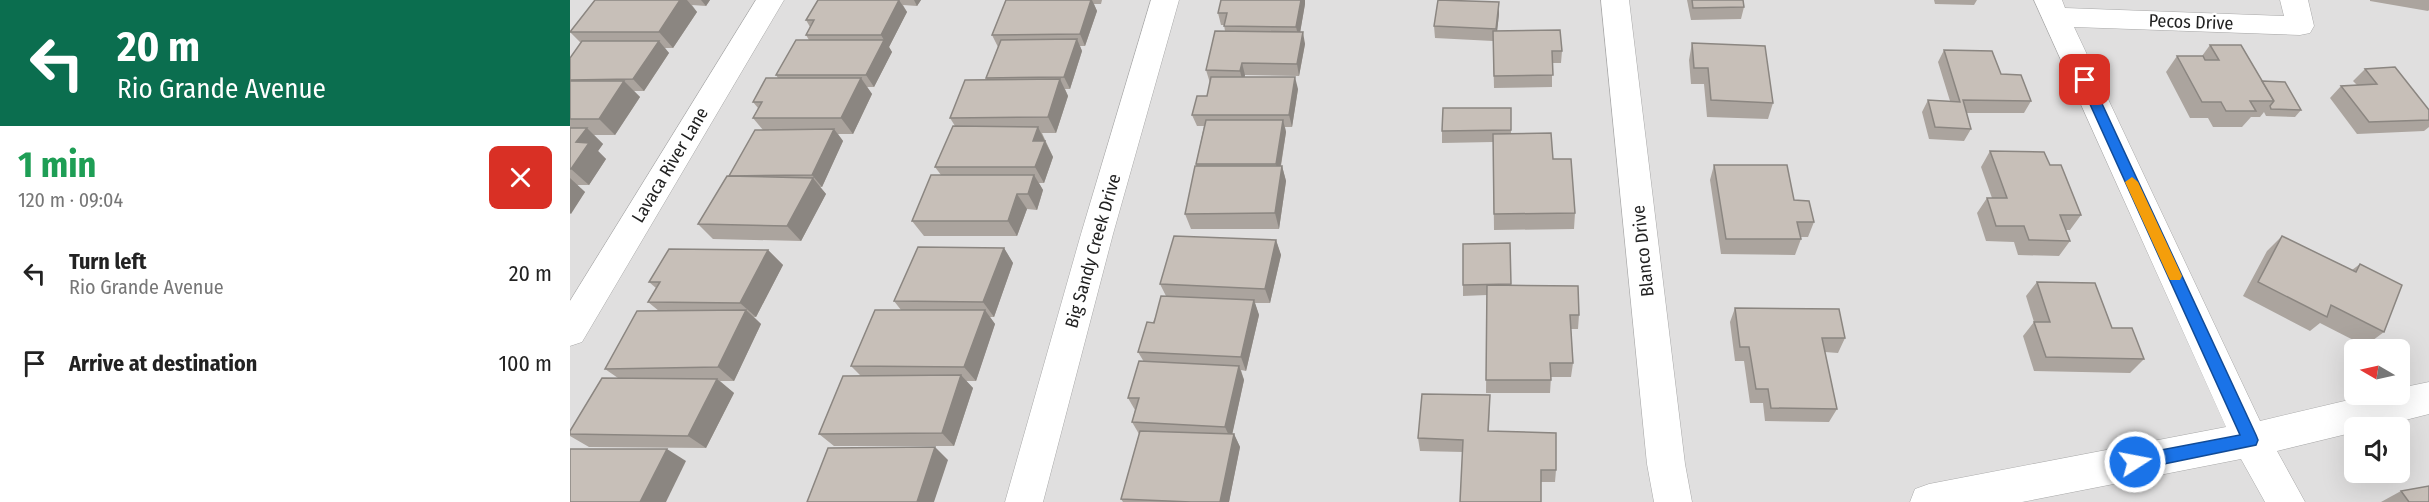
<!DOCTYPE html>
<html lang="en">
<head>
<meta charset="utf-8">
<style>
	body { margin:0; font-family:"Fira Sans Condensed",sans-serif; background:#f2f2f2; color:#222; height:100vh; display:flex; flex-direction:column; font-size:22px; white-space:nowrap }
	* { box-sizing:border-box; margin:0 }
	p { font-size:20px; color:#767676 }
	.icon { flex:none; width:33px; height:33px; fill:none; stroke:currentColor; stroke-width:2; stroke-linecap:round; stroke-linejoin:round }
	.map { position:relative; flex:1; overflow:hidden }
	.side { display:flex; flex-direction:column; background:#fff; width:570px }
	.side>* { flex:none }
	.banner { background:#0b6e4f; color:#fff; overflow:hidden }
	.needle { width:39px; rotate:279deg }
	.fabs { position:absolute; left:1774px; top:339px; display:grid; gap:12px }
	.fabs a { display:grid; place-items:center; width:66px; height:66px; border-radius:9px; background:#fff; box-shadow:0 6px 24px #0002; font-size:30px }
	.pin { position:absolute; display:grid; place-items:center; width:51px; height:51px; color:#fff; margin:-26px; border-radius:12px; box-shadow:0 3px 9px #0006 }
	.me { position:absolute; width:66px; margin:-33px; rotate:79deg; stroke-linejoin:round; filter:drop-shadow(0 0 4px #0008) }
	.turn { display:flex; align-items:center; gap:21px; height:126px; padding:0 18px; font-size:27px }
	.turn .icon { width:78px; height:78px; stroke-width:2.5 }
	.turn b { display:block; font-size:42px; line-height:51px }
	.round { display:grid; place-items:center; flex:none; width:63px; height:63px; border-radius:9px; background:#f2f2f2 }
	.overview { display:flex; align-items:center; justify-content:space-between; height:102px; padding:0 18px }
	h1 { font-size:36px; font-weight:700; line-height:45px; color:#1e9e55 }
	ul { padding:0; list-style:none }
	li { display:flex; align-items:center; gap:18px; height:90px; padding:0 18px }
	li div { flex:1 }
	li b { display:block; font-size:22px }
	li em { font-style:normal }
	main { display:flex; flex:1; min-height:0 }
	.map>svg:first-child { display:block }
	.residential { fill:#e0dfdf; fill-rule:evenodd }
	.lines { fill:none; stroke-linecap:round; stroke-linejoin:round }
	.street-casing { stroke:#a9a9a9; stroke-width:1 }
	.street { fill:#fff; fill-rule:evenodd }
	.wall { fill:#aba49e }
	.shaded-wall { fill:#8b8681 }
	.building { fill:#c7bfb8; stroke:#8b8681; stroke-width:1.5 }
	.route { fill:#1a73e8; stroke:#114b97; stroke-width:1.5 }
	.slow { fill:#f59e0b }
	.labels { text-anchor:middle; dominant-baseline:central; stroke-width:4.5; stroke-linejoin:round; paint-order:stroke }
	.street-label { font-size:18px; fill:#222; stroke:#fff }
</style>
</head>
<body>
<main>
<section class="side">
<div class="banner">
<div class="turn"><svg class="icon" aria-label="left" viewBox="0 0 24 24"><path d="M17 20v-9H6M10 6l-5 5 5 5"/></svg><div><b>20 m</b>Rio Grande Avenue</div></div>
</div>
<div class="overview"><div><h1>1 min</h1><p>120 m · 09:04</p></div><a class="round" style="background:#d93025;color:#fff"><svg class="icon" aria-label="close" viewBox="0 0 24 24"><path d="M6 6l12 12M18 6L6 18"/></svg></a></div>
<ul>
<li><svg class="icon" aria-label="left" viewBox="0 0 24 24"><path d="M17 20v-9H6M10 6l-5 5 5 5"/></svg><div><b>Turn left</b><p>Rio Grande Avenue</p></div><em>20 m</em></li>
<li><svg class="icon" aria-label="arrive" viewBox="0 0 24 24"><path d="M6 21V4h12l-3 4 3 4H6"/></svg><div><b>Arrive at destination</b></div><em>100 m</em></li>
</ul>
</section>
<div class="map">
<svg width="1859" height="502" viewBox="0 0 1859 502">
	<rect width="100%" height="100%" fill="#f2efe9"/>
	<path class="residential" d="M 0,0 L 1859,0 L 1859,502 L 0,502 ZM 1785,350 L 1830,350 L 1830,394 L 1785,394 ZM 1785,428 L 1830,428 L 1830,472 L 1785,472 Z"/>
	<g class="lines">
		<defs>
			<g id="street">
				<polygon points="186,0 214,0 12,342 0,346 0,301"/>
				<polygon points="581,0 609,0 543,234 473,502 435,502 511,234"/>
				<polygon points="1031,0 1059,0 1115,464 1122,502 1084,502 1077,464"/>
				<polygon points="1464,0 1492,0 1495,8 1714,16 1710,0 1738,0 1744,26 1740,33 1730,35 1504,27 1690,421 1804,394 1830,394 1830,388 1859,382 1859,414 1804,428 1785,428 1785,432 1707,451 1735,502 1695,502 1671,459 1452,502 1340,502 1345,489 1359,484 1656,427"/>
			</g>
		</defs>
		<use href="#street" class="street-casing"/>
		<use href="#street" class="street"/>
	</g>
	<g class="wall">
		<polygon points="25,0 140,0 136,6 122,5 127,12 103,48 95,48 99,53 74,91 64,91 70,97 45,135 24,135 33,144 28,151 36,159 19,185 7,185 15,192 0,214 0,58 11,43 0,32"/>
		<polygon points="248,0 351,0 347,6 333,5 337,12 319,47 322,52 304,87 297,87 302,94 283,134 268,134 273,141 252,187 250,187 256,194 231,241 143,239 128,224 193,130 183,118 188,108 183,102 208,78 206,75 239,40 236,35 240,27 236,20"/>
		<polygon points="436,0 532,0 531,4 524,4 527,11 515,46 510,46 512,51 500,89 495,89 498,96 486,133 472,133 483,157 474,183 469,183 473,190 467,210 457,209 447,236 354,236 342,221 371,175 365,167 385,126 380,118 417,80 416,78 428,47 422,35"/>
		<polygon points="1117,0 1173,0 1174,7 1171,19 1121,20"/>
		<polygon points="1364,0 1407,0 1404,5 1365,4"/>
		<polygon points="1800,0 1859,0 1859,10 1858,11 1800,1"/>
		<polygon points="735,4 730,32 735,44 729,76 675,75 675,77 728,89 722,127 715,127 716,132 711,166 712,166 716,181 709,229 621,229 615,214 626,166 626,164 634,126 627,126 622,115 637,96 640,83 636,70 655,31 654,25 651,25 648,13"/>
		<polygon points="929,14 927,31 992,51 991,63 982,63 982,87 924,88 923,41 865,38 864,26"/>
		<polygon points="1122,43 1203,103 1198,119 1137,117 1134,84 1121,84 1119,60"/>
		<polygon points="1640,45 1692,81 1731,110 1725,117 1696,116 1694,112 1690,117 1681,117 1672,127 1643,127 1638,118 1620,118 1596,72 1607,56 1632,56"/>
		<polygon points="1374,50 1431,74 1461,101 1454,113 1396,113 1401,129 1394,141 1359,139 1352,112 1358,100 1380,101 1368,62"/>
		<polygon points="1795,69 1859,110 1859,127 1854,131 1787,134 1760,98 1771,86 1787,85 1783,81"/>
		<polygon points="941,130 941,134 983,159 1005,213 1004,229 924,230 923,142 872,143 872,131"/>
		<polygon points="1420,151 1480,165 1511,215 1500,230 1496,230 1500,241 1489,256 1448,255 1444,242 1416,241 1407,213 1417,198 1422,198 1411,167"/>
		<polygon points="1144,165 1224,200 1244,222 1238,237 1230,237 1231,239 1225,255 1151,254 1140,180"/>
		<polygon points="1712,236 1782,270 1790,264 1814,332 1795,346 1750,323 1740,331 1673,296 1697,251"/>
		<polygon points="706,240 711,255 700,303 685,303 689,315 676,371 671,370 674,380 662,434 664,434 670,447 659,502 553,502 551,499 569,434 562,422 565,410 558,398 574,362 568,352 596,296 590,284"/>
		<polygon points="940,243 941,285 1009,315 1008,329 1001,329 1003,363 1001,377 981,377 980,393 916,393 917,295 893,296 893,285"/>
		<polygon points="434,248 443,263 424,317 420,317 425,324 406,381 396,381 403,388 384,446 264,446 249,434 291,376 281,366 331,310 324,301"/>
		<polygon points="198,250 213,265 186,317 184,317 191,324 164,381 150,381 164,393 136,448 19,447 0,436 0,431 48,378 35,369 89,311 78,302 86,288 79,282"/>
		<polygon points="1467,282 1542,328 1574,359 1560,373 1464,371 1453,336 1464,322 1456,296"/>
		<polygon points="1165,308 1275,338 1268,353 1255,352 1267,409 1259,422 1195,421 1193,403 1180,403 1174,361 1165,361 1160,322"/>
		<polygon points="920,395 919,431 986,470 985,482 971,482 893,452 850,451 848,438"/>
		<polygon points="1831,491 1859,502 1811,502"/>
	</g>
	<g class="shaded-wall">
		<polygon points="110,0 117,0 127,12 103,48 89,32"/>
		<polygon points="131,0 140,0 136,6"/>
		<polygon points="329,0 337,12 319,47 322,52 304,87 296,75 314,40 311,35"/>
		<polygon points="344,0 351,0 347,6"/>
		<polygon points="521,0 522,0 527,11 515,46 510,34"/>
		<polygon points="731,0 735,0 735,4 729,39 726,27"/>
		<polygon points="929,2 929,14 926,41 926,29"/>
		<polygon points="733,32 735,44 729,76 727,64"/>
		<polygon points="507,39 512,51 500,89 494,77"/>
		<polygon points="89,41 99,53 74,91 63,79"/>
		<polygon points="672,63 675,75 673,83 670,71"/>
		<polygon points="725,77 728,89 722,127 719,115"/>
		<polygon points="291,78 302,94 283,134 271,118"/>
		<polygon points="490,79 498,96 486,133 478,117"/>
		<polygon points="54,81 70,97 45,135 29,119"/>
		<polygon points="713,120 716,132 709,176 706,164"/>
		<polygon points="468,127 483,157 474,183 465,167 463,141"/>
		<polygon points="17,128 33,144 28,151 36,159 19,185 1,169 6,142"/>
		<polygon points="264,129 273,141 252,187 242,175"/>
		<polygon points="712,166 716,181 709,229 705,213"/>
		<polygon points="464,175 473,190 467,210 458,194"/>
		<polygon points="0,178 15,192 1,214 0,213"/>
		<polygon points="243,178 256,194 231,241 217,226"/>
		<polygon points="447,194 457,209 447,236 438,221"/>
		<polygon points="706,240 711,255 700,303 695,289"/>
		<polygon points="434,248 443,263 424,317 413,302"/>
		<polygon points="198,250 213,265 186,317 170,303"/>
		<polygon points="684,300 689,315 676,371 671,357"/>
		<polygon points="176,310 191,324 164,381 148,367"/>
		<polygon points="415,310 425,324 406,381 394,367"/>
		<polygon points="669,366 674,380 661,440 655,427"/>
		<polygon points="391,375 403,388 384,446 372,433"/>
		<polygon points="147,379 164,393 136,448 118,436"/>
		<polygon points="664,434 670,447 659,502 650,502"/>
		<polygon points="365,447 378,460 364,502 347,502"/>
		<polygon points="97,449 116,461 96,502 70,502"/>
	</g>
	<g class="building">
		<polygon points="25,0 110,0 89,32 0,32"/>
		<polygon points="248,0 329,0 311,35 236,35 244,20 236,20"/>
		<polygon points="436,0 521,0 510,34 422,35"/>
		<polygon points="651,0 731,0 726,27 654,26 657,13 648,13"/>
		<polygon points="868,0 929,2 926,29 864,26"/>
		<polygon points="1122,0 1173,0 1174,7 1123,8"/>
		<polygon points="990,30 992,51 982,51 983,75 924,76 923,31"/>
		<polygon points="645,31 733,32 727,64 672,63 670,71 636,70"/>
		<polygon points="507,39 494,77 416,78 431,40"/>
		<polygon points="226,40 314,40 296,75 206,75"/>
		<polygon points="12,41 89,41 63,79 0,80 0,58"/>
		<polygon points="1122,43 1195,46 1203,103 1141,100 1138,68 1124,68"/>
		<polygon points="1640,45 1671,45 1704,101 1680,101 1686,111 1656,111 1651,102 1632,102 1607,56 1633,56 1635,60 1649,60"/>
		<polygon points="1374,50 1422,51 1431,74 1451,75 1461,101 1393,100 1401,129 1365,127 1358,100 1390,102"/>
		<polygon points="1825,67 1859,110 1859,120 1799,122 1771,86 1807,84 1795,69"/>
		<polygon points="641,77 725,77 719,115 622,115 627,96 637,96"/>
		<polygon points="196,78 291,78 271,118 183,118 192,102 183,102"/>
		<polygon points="490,79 478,117 380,118 395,80"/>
		<polygon points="0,81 54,81 29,119 0,119"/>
		<polygon points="1692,81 1715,82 1731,110 1701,109 1700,106 1704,101"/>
		<polygon points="873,108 941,108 941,130 872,131"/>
		<polygon points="636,120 713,120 706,164 626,164"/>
		<polygon points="383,126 468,127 463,141 475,141 465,167 365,167"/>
		<polygon points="0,128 17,128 6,142 19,143 1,169 0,169"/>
		<polygon points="264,129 242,175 159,176 185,130"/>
		<polygon points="981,133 983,159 1001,159 1005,213 924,214 923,134"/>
		<polygon points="1420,151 1474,152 1480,165 1491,165 1511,215 1490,215 1500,241 1459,240 1454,226 1426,226 1417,198 1437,198"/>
		<polygon points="1144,165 1217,165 1224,200 1239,201 1244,222 1227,222 1231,239 1156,239"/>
		<polygon points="625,166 712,166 705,213 615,214"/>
		<polygon points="361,175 464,175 458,194 447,194 438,221 342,221"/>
		<polygon points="157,176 243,178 217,226 128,224"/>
		<polygon points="604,236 706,240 695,289 590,284"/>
		<polygon points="1712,236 1786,272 1790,264 1832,285 1814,332 1761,305 1757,317 1688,282"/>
		<polygon points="940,243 941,284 893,285 893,244"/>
		<polygon points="348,247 434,248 413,302 324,301"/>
		<polygon points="99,249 198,250 170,303 78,302 90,282 79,282"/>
		<polygon points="1467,282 1525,283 1542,328 1562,328 1574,359 1476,357 1464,322 1480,322"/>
		<polygon points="917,285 1008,286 1009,315 1000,315 1003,363 980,363 981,380 916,380"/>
		<polygon points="591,296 684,300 671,357 568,352 577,322 584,323"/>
		<polygon points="1165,308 1269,309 1275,338 1252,338 1267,409 1201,408 1198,389 1186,389 1179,347 1170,347"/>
		<polygon points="176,310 148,367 35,369 67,311"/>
		<polygon points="305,310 415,310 394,367 281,366"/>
		<polygon points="569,361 669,366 655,427 562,422 569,398 558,398"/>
		<polygon points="391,375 372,433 249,434 273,376"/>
		<polygon points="32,378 147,379 118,436 0,434 0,431"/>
		<polygon points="852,394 920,395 918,431 986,433 986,470 971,470 971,502 890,502 893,440 848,438"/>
		<polygon points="570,431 664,434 650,502 621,502 551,499"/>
		<polygon points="365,447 347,502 237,502 258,448"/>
		<polygon points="0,449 97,449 70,502 0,502"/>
		<polygon points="1859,486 1859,502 1839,502 1831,491"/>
	</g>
	<polygon class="route" points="1515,76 1521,80 1686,435 1688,440 1686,445 1565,470 1560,467 1558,462 1560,457 1565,455 1670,435 1509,80"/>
	<polygon class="slow" points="1562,177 1568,182 1612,276 1610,280 1600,280 1598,276 1555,182"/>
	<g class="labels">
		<g class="street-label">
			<text transform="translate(1621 22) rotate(2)">Pecos Drive</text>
			<text transform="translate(100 165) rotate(-59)">Lavaca River Lane</text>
			<text transform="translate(523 251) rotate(-74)">Big Sandy Creek Drive</text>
			<text transform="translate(1073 251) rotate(-96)">Blanco Drive</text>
		</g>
	</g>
</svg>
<div class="fabs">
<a><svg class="needle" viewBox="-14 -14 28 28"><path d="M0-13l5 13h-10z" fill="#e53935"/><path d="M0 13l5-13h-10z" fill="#767676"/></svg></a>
<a><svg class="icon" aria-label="sound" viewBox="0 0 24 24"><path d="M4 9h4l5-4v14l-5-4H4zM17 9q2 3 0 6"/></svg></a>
</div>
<div class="pin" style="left:1515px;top:80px;background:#d93025"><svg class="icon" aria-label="arrive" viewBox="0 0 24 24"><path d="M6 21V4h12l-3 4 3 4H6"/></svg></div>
<svg class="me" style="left:1565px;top:462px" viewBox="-20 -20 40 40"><circle r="17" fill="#1a73e8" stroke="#fff" stroke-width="3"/><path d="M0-11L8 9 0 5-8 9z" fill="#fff"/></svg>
</div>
</main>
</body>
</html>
